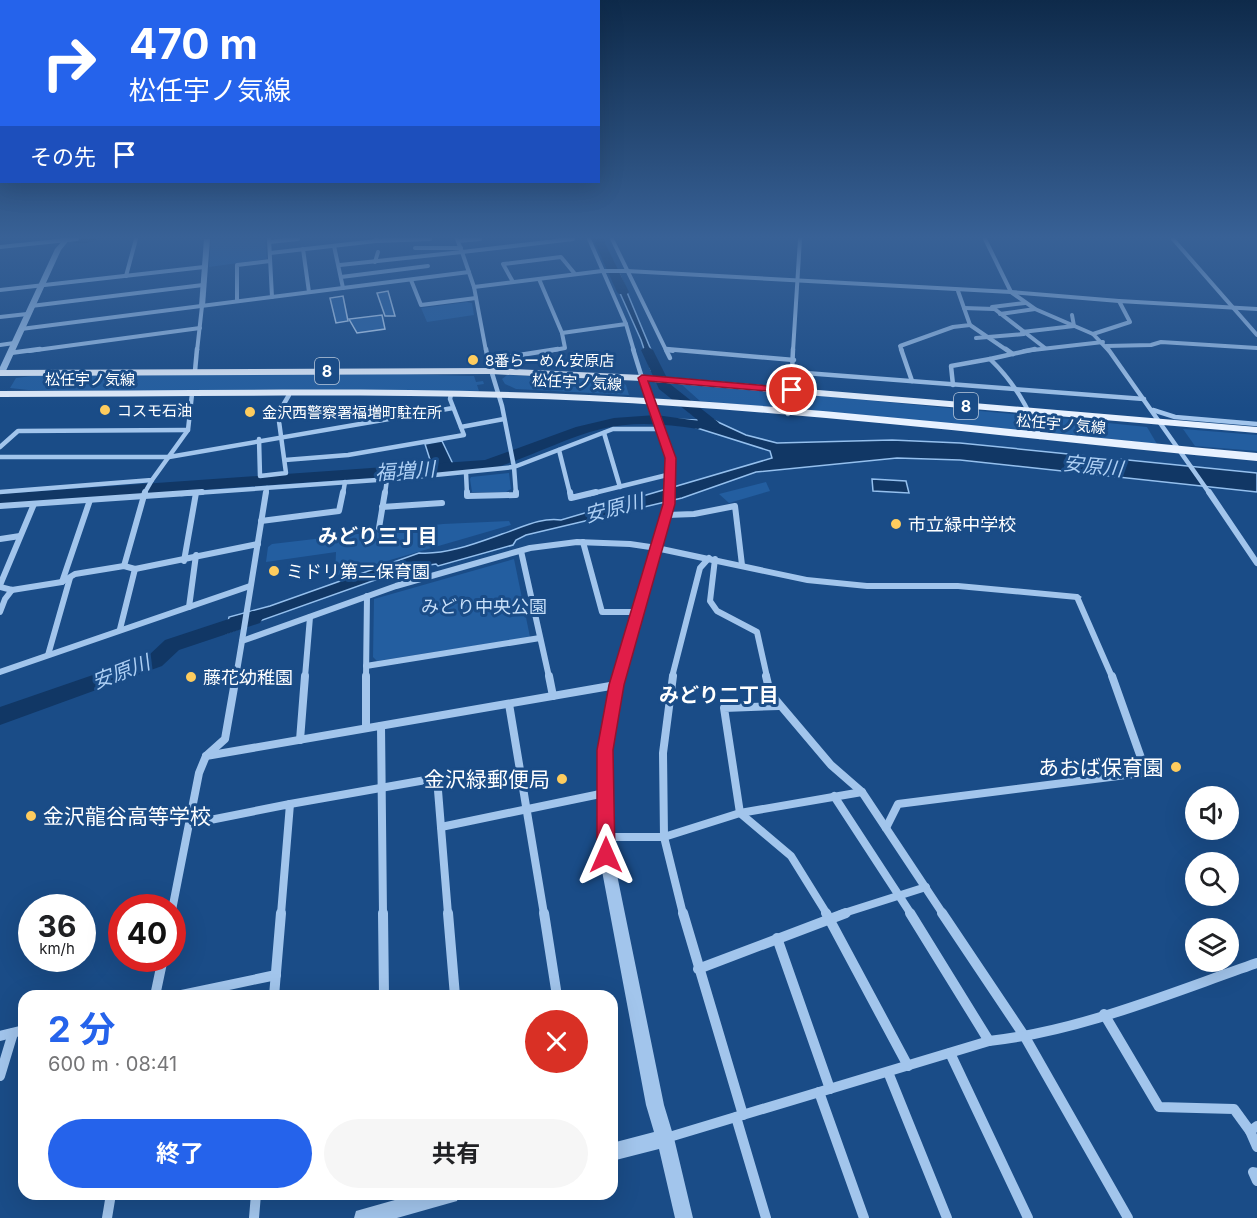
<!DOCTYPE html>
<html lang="ja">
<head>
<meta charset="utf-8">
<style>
	body { margin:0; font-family:Inter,"Noto Sans JP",sans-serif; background:#f6f6f6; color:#202124; height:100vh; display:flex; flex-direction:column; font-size:22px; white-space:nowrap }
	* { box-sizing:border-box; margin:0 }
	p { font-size:20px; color:#757577 }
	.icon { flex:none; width:33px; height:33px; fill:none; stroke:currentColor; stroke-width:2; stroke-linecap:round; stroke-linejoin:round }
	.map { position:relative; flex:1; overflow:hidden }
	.details { position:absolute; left:18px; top:990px; width:600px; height:210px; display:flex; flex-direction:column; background:#fff; border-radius:18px; box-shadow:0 6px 24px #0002 }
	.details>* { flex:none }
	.guide { position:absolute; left:0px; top:0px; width:600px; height:183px; box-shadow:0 6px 24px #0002; background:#2563eb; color:#fff; overflow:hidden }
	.tools { position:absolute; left:1185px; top:786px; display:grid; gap:12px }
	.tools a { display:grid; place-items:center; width:54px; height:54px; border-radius:50%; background:#fff; box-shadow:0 6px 24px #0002; font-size:30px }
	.speed { position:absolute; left:18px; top:894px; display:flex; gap:12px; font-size:30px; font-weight:700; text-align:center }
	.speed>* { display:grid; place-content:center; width:78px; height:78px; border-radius:50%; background:#fff; box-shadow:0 6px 24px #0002; line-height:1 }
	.speed small { font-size:15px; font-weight:400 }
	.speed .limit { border:9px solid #d22; background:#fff; color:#111 }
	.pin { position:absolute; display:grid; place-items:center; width:51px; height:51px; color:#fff; margin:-26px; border:3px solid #fff; border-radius:50%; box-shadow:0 2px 6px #0007 }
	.me { position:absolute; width:66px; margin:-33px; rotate:0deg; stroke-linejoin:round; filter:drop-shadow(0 0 4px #0008) }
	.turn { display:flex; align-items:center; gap:21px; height:126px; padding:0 30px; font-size:27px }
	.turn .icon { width:78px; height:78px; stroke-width:2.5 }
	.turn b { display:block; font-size:42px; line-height:51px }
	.then { display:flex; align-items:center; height:57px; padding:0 30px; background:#0003; gap:12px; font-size:22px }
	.round { display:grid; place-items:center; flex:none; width:63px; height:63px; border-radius:32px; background:#f6f6f6 }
	.head { display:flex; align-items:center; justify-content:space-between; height:102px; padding:0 30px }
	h1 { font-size:36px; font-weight:700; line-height:45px; color:#2563eb }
	.primary-button { display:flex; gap:12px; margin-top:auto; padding:12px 30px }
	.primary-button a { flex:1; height:69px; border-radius:36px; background:#2563eb; color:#fff; font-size:24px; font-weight:700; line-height:69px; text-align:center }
	.primary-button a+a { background:#f6f6f6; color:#202124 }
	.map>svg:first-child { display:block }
	.green { fill:#235ea0 }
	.water { fill:#113765; stroke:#95c0ee; stroke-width:1.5 }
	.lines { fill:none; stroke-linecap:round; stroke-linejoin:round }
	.river { fill:#113765; fill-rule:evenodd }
	.building { fill:#2963a5; stroke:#c7dff9; stroke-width:1.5 }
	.minor-far4 { stroke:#a2c5ec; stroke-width:4 }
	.minor-far3 { stroke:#a2c5ec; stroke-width:4.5 }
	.minor-far2 { stroke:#a2c5ec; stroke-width:6 }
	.minor-far1 { stroke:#a2c5ec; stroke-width:8 }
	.minor { stroke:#a2c5ec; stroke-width:10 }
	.tertiary { fill:#a2c5ec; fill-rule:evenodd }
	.primary { fill:#e7f1ff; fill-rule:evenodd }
	.route { fill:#e11d48; stroke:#92132f; stroke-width:1.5 }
	.poi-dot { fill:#fecc5e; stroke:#1a4c87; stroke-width:2 }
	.labels { text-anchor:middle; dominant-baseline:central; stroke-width:6; stroke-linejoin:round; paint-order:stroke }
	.far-poi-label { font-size:15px; fill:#fff; stroke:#1a4c87; text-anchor:start }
	.far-street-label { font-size:15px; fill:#fff; stroke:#1a4c87 }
	.shield { fill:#1a4c87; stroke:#bac9db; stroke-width:1.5 }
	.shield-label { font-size:16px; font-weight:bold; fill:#fff }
	.poi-label { font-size:18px; fill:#fff; stroke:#1a4c87; text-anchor:start }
	.park-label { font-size:18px; fill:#c7dff9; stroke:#1a4c87 }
	.water-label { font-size:20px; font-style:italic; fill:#adcff4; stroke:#1a4c87 }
	.neighbourhood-label { font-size:20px; font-weight:bold; fill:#fff; stroke:#1a4c87 }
	.near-poi-label { font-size:21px; fill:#fff; stroke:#1a4c87; text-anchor:end }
</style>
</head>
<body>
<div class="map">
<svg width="1257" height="1218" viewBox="0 0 1257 1218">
	<rect width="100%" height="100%" fill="#1a4c87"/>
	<g class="green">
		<polygon points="211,239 265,239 267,259 209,267"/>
		<polygon points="467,302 472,303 474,315 427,322 421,308"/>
		<polygon points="405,374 470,376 474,376 476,382 483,381 484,384 477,385 479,391 103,392 28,390 10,388 16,378 39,375"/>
		<polygon points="507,375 620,381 626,385 629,395 516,389 505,384 502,379"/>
		<polygon points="681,384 779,393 784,395 784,408 700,401"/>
		<polygon points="801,394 1024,415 1029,431 799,409 797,406"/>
		<polygon points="1040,416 1147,427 1157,444 1048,432 1042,425"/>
		<polygon points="1183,429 1257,435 1257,451 1195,446"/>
		<polygon points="509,473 511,489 506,492 472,492 470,479 471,477"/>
		<polygon points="766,482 770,491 729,503 719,494"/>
		<polygon points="509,521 511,525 335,576 336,552 266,562 268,547 272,544 443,524"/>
		<polygon points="514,559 530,637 377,661 373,657 374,599"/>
	</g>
	<g class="water">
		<polygon points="611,273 619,273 661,374 651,370 641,340"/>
		<path d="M 694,411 L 746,435 L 777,443 L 892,440 L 960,443 L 1257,473 L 1257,492 L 960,460 L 897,458 L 756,472 L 682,498 L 526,535 L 516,540 L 513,545 L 438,566 L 436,564 L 409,568 L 226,633 L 229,617 L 270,606 L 419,553 C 446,555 477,543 502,534 C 521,528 540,517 561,520 L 772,458 L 770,451 L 678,422 L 673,423 L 670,419 L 697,420 L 699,418 L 691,413 Z"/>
		<polygon points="442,441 453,464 432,466 425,444"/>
		<polygon points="872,479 906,481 909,493 873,491"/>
	</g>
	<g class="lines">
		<g class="river">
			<path d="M 72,239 L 96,239 C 91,244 79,244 72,242 Z"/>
			<polygon points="593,239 603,239 629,292 627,294 619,294 617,292"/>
			<path d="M 647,346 L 653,350 L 670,384 L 718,422 L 720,425 L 718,428 L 713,429 L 705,426 L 698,429 C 666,424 633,421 601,429 C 561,439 526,460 486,470 L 0,504 L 0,494 L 485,460 L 576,427 L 614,418 L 656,415 L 699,421 L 659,389 L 641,350 Z"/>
			<polygon points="253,611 260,613 263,618 260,623 179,650 162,666 0,725 0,707 148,656 165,640"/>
		</g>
	</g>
	<g class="building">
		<polygon points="388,291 395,316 385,316 377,293"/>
		<polygon points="343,296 348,321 336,323 330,298"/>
		<polygon points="382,315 385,329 357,333 349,319"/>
	</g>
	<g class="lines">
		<g class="minor-far4">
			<polyline points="269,239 272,297"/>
			<polyline points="457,239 462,252 573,239"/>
			<polyline points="589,239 626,324 634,351"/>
			<polyline points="612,239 666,350 673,351"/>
			<polyline points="985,239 1011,292 1035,309 1093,334"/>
			<polyline points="1173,239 1257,335"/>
			<polyline points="376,241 430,239"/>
			<polyline points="458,241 480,239"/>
			<polyline points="269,242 298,239"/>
			<polyline points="334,246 343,288"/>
			<polyline points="0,247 77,239"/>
			<polyline points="415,248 461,248"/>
			<polyline points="303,249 309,292"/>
			<polyline points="270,253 376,241 377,239"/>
			<polyline points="375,262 378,252"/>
			<polyline points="340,265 462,252 474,287"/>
			<polyline points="126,276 136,239"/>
			<polyline points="341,277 428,266"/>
			<polyline points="539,279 562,333"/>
			<polyline points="411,280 421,305 476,298"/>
			<polyline points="513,282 503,264 561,257 575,274"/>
			<polyline points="0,290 204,267"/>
			<polyline points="237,301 237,265 270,261"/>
			<polyline points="1025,303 992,307 1045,348"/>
			<polyline points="31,306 203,285"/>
			<polyline points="964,308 994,309"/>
			<polyline points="1000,314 1035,309"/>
			<polyline points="0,317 27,314"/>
			<polyline points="970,325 1008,351"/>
			<polyline points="21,329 469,272"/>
			<polyline points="1022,332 1074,326 1072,315"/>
			<polyline points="976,338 1024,334"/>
			<polyline points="0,345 14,343"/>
			<polyline points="1106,346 1151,345 1161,342 1257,348"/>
			<polyline points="29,351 200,328"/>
			<polyline points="197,351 202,306"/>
			<polyline points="486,351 474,287 602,271 627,271 1011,292 1119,301"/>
			<polyline points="549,351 565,348 562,333 626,324"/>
			<polyline points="793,351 800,239"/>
			<polyline points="902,351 900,346 953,327 970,325 958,291"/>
			<polyline points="1024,351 1103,342"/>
			<polyline points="1109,351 1093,334 1130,322 1119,301 1257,309"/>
		</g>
		<g class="minor-far3">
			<polyline points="486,349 488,360"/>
			<polyline points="633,349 642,378"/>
			<polyline points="666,349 794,360"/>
			<polyline points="901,349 912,381"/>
			<polyline points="1006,349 1013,354"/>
			<path d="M 1035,349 L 990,359 C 1014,382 1028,407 1040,437"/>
			<polyline points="1108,349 1210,494"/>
			<polyline points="666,350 670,358"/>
			<polyline points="10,353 40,349"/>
			<polyline points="195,371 197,349"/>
			<polyline points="792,372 793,349"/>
			<polyline points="953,385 951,366 990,359"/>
			<polyline points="1153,410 1175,417 1257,424"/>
			<polyline points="788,414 792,372 1144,399"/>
			<polyline points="461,427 504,419"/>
			<polyline points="604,433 620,487"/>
			<polyline points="259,439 260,476 286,473 278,414 289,395"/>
			<polyline points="0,447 18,431 188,430"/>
			<polyline points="559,450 570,494"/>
			<polyline points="0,457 169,457 453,408"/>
			<polyline points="285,460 348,455 464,435 450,399 451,394"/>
			<polyline points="466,473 467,494"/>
			<polyline points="0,492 152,480 188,430 192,394"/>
			<polyline points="144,494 152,480"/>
			<polyline points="181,494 405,478 514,467 502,406 488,360 558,349"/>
			<polyline points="266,494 267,488"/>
			<polyline points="343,494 345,482"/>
			<polyline points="385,494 387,479"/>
			<polyline points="516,494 514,467 613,429 662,429"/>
			<polyline points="590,494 671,474"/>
		</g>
		<g class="minor-far2">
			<polyline points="467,492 467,496 516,495 516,492"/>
			<polyline points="570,492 571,498 596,492"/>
			<polyline points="1209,492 1257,563"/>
			<polyline points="0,506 202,492"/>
			<polyline points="382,507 442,503"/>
			<polyline points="667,515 694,514 735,506 742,565"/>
			<polyline points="261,521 339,511 343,492"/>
			<polyline points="379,528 385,492"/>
			<polyline points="0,539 20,536"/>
			<polyline points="583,542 602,612 637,612"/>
			<polyline points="521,551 549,677"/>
			<polyline points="715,559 710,601 717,611 757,632 767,677"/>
			<polyline points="184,561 196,493"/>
			<polyline points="124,566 145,492"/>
			<polyline points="62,582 90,500"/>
			<polyline points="0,585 34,504"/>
			<polyline points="0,587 12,590 62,582 75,574 124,566 135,569 258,544"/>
			<polyline points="1077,597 1112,677"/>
			<polyline points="189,607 196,555"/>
			<polyline points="0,612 5,599 12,590"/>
			<polyline points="120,629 135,569"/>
			<polyline points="242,641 266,492"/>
			<polyline points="48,655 70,578"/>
			<polyline points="366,666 540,638"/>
			<polyline points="0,672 250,586"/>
			<polyline points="236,677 242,641 396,586 530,548 577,542 630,544 657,548"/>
			<polyline points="305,677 310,617"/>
			<polyline points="366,677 367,596"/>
			<polyline points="672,677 700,568 709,558"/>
		</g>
		<g class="minor-far1">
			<polyline points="549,676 553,696"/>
			<polyline points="673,676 663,753 664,837 683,914"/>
			<polyline points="766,676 770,693 831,765 862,792 943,914"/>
			<polyline points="509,704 544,914"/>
			<polyline points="779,706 724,708 740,813 791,856 827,914"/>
			<polyline points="381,726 383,914"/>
			<polyline points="366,728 366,676"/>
			<polyline points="300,740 305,676"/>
			<polyline points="206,756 616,685"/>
			<polyline points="834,796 911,914"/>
			<polyline points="290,804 437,778 448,914"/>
			<polyline points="190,824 290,804 281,914"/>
			<polyline points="441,827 605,793"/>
			<polyline points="886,828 898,804 1142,773 1145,769 1112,676"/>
			<polyline points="606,837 664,837 740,813 862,792"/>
			<polyline points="172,910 199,773 206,756 225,739 236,676"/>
			<polyline points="841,914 926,887"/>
		</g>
		<g class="minor">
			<polyline points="383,913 384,996"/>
			<polyline points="448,913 455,996"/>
			<polyline points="544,913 557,996"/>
			<polyline points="683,913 743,1115"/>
			<polyline points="826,913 908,1066"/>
			<polyline points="910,913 989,1041"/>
			<polyline points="942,913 1025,1037 1128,1218"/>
			<polyline points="777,938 830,1089"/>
			<polyline points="698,969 846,913"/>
			<polyline points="155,996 163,958"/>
			<polyline points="177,996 276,975"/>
			<polyline points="274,996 281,913"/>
			<polyline points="1104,1014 1159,1107 1234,1109 1250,1131"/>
			<polyline points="0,1036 24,1030"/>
			<polyline points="950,1053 1028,1218"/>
			<polyline points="888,1072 947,1218"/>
			<polyline points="0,1076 13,1033"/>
			<polyline points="819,1092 864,1218"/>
			<polyline points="736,1117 766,1218"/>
			<polyline points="1257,1126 1250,1131 1257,1147"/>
			<path d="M 666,1138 L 989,1041 C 1081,1031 1170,993 1257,963"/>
			<polyline points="1257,1173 1253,1172 1257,1181"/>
			<polyline points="107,1218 111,1194"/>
			<polyline points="254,1218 256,1194"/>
		</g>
		<g class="tertiary">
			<polygon points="64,239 70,239 61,250 5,373 0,375 0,367 55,249"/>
			<polygon points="204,239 210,239 205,306 202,308 199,306"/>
			<polygon points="639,376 646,378 675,458 674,504 662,546 807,577 867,583 958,583 1077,594 1082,597 1077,600 958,589 867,589 807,583 660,552 622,685 611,750 613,855 664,1105 674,1138 693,1218 675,1218 659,1149 612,1161 612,1143 654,1132 646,1105 599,855 599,750 610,685 664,504 667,458 638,378"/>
			<polygon points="416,1194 459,1194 457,1201 450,1203 397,1218 354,1218 356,1211 363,1209"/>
		</g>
		<g class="primary">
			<polygon points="491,368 642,375 1257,427 1257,433 642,381 491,374 0,376 0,370"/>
			<path d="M 0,391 C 196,391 393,386 589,395 C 812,405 1034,433 1257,453 L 1257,461 C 1034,440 812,412 589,401 C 393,392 196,397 0,397 Z"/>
		</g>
	</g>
	<linearGradient id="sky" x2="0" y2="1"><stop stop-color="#0e2a4a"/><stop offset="0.58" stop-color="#386196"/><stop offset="1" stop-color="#386196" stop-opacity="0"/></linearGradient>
	<rect width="1257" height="409" fill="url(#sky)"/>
	<polygon class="route" points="642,375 792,388 796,390 792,393 648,381 676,458 675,504 624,685 613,750 615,855 613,861 606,864 600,861 597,855 597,750 609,685 663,504 665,458 638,378"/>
	<g class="poi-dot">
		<circle cx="473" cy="360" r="6"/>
		<circle cx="105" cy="410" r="6"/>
		<circle cx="250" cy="412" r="6"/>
		<circle cx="896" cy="524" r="6"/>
		<circle cx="274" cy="571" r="6"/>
		<circle cx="191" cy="677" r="6"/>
		<circle cx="1176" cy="767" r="6"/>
		<circle cx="562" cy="779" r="6"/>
		<circle cx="31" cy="816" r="6"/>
	</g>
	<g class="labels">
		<g class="far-poi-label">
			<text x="485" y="360">8番らーめん安原店</text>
			<text x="117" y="410">コスモ石油</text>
			<text x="262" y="412">金沢西警察署福増町駐在所</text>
		</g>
		<g class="far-street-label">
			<text x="90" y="379">松任宇ノ気線</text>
			<text transform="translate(577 382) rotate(3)">松任宇ノ気線</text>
			<text transform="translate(1061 424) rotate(5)">松任宇ノ気線</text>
		</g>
		<g class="shield">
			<rect x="315" y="358" width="24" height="26" rx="4.5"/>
			<rect x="954" y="393" width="24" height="26" rx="4.5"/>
		</g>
		<g class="shield-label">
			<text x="327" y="371">8</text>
			<text x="966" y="406">8</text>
		</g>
		<g class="poi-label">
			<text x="908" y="524">市立緑中学校</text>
			<text x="286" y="571">ミドリ第二保育園</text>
			<text x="203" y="677">藤花幼稚園</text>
		</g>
		<g class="park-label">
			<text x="484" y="606">みどり中央公園</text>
		</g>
		<g class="water-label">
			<text transform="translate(1093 466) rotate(6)">安原川</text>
			<text transform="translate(405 471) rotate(-4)">福増川</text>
			<text transform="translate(614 508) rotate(-15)">安原川</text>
			<text transform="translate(121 672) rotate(-21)">安原川</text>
		</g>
		<g class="neighbourhood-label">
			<text x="378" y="536">みどり三丁目</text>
			<text x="719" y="695">みどり二丁目</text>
		</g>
		<g class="near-poi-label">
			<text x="1164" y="767">あおば保育園</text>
			<text x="550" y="779">金沢緑郵便局</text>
			<text x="43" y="816" text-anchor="start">金沢龍谷高等学校</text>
		</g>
	</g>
</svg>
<div class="tools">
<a><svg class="icon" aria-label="sound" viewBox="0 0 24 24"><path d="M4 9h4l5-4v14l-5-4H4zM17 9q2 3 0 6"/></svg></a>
<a><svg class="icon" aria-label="search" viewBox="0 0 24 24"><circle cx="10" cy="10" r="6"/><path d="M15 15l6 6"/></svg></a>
<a><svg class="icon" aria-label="layers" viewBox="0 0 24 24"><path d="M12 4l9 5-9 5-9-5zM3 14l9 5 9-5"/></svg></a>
</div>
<div class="speed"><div>36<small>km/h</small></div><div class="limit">40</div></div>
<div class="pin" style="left:792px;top:390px;background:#d93025"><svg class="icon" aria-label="arrive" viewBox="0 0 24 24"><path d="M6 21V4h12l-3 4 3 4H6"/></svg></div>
<svg class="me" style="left:606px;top:855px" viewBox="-20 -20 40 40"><path d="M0-17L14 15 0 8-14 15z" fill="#e11d48" stroke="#fff" stroke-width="4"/></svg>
<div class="guide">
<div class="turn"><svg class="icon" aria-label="right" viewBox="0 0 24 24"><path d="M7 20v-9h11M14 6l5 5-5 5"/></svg><div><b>470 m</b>松任宇ノ気線</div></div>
<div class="then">その先<svg class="icon" aria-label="arrive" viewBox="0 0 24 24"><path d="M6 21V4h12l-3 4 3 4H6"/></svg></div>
</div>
<section class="details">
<div class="head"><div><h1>2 分</h1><p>600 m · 08:41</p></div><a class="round" style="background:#d93025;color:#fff"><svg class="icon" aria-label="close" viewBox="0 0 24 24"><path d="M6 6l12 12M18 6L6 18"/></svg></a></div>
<div class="primary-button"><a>終了</a><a>共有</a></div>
</section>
</div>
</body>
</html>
